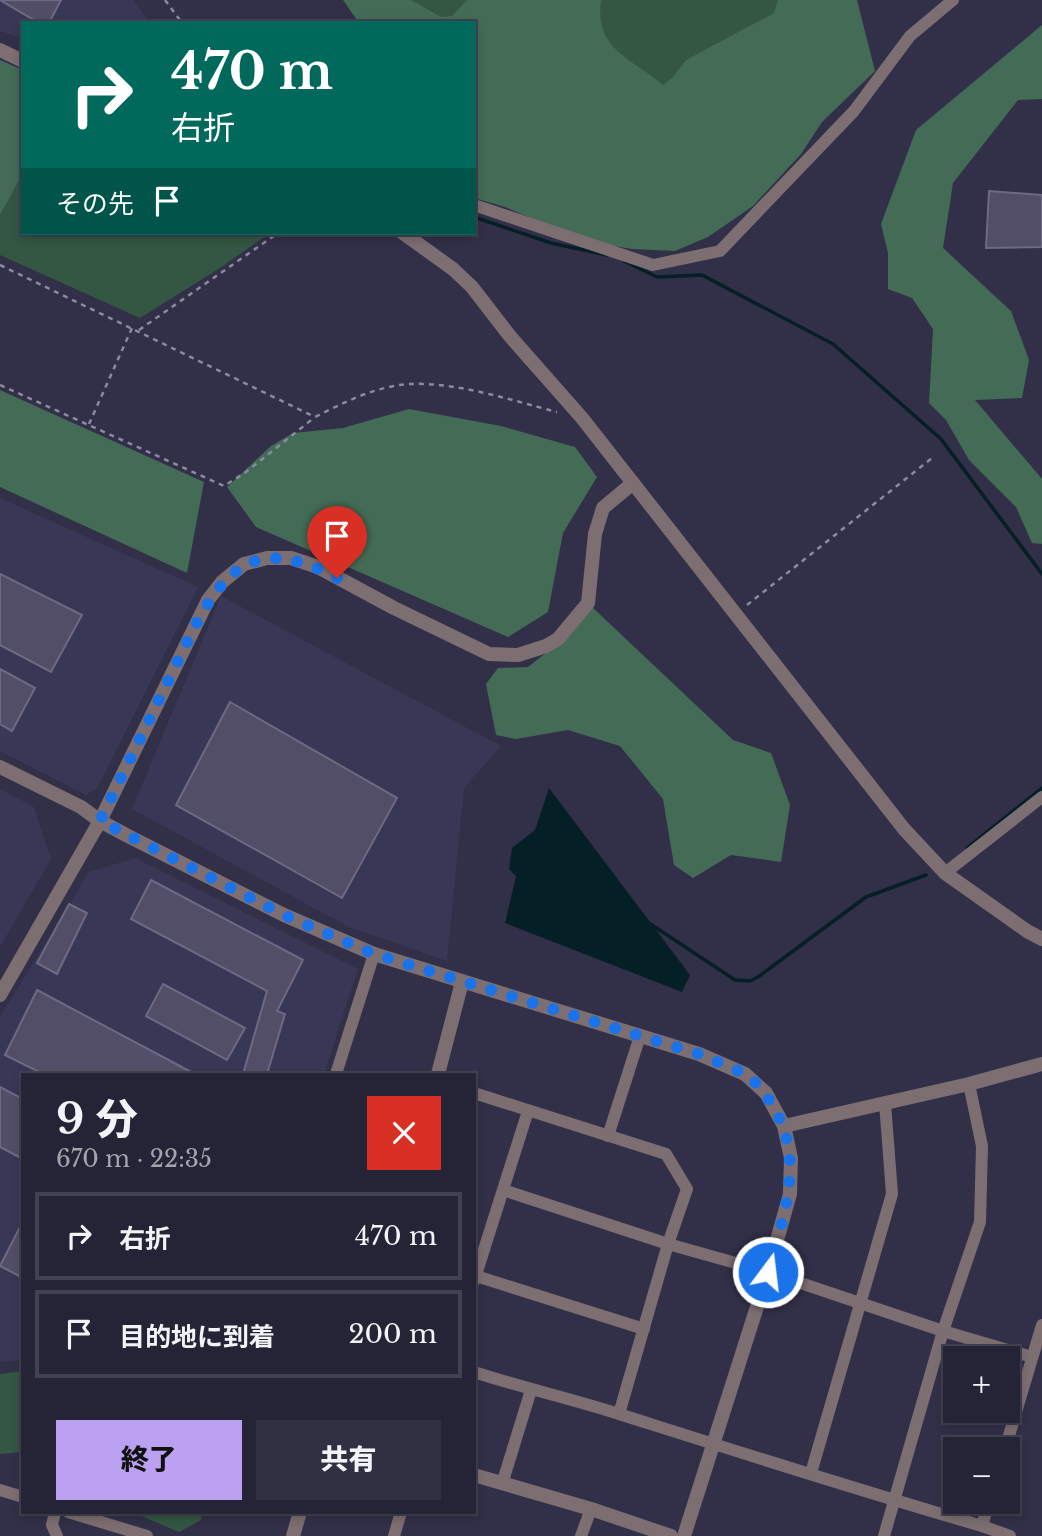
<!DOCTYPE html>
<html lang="ja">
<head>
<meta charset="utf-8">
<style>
	body { margin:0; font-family:"Libre Baskerville","Noto Sans JP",serif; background:#313042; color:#f1f3f6; height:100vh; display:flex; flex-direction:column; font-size:26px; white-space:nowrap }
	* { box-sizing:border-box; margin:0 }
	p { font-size:23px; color:#a3a4ad }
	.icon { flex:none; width:38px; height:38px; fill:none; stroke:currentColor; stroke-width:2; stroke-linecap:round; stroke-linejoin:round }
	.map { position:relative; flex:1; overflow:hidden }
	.drawer { position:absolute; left:21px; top:1073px; width:455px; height:441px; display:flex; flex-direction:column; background:#252436; border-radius:0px; box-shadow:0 4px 10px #0003,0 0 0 2px #424151 }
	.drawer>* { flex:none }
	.guide { position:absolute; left:21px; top:21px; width:455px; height:214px; border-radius:0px; box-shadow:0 4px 10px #0003,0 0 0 2px #424151; background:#00695c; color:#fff; overflow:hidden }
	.tools { position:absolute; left:943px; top:1346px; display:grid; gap:14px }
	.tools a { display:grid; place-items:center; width:77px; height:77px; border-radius:0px; background:#252436; box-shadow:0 4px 10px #0003,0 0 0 2px #424151; font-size:35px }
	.pin { position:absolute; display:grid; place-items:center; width:60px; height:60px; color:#fff; margin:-72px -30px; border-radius:50% 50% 50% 0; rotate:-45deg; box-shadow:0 0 7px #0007 }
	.pin .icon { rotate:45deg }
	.me { position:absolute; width:77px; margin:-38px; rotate:15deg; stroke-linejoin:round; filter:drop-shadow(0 0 5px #0008) }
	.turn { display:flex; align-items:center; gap:24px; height:147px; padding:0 35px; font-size:32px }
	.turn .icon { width:91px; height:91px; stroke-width:2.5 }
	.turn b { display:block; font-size:49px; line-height:60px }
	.then { display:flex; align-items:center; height:66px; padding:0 35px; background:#0003; gap:14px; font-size:26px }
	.round { display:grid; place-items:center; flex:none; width:74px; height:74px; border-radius:0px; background:#313042 }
	.summary { display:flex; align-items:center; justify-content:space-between; height:119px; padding:0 35px }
	h1 { font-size:42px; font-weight:800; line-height:52px }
	.button { display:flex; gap:14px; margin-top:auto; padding:14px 35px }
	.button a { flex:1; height:80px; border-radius:0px; background:#bca0f2; color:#111; font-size:28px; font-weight:800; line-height:80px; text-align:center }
	.button a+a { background:#313042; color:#f1f3f6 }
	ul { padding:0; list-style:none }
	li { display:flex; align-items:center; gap:21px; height:88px; margin:0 14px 10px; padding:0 21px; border:4px solid #424151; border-radius:0px }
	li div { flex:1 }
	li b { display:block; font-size:26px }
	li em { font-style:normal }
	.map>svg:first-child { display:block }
	.built { fill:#383756 }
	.green { fill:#335743 }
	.forest { fill:#436b55 }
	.water { fill:#051f27 }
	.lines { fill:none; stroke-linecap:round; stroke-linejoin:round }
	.stream { stroke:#051f27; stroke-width:3.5 }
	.building { fill:#534e67; stroke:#6e6983; stroke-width:2 }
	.path { stroke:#8b8a9e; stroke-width:2.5; stroke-dasharray:5 5; stroke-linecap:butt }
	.minor { stroke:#7d6e71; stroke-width:12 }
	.tertiary { stroke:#7d6e71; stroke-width:14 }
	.route { stroke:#1a73e8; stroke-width:12; stroke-dasharray:0 21.6 }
</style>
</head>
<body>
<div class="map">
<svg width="1042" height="1536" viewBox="0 0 1042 1536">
	<rect width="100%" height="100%" fill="#313048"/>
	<g class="built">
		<polygon points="0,0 133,0 150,23 23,23 23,39 0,31"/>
		<polygon points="0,498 198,587 97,788 86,795 0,751"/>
		<polygon points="221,596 501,746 464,788 447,961 349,927 132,809"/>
		<polygon points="0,789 34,807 51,859 0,947"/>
		<polygon points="135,858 358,969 324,1074 23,1074 23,1360 0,1362 0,1017 89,872"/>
	</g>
	<g class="green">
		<polygon points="392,0 857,0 658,206 474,23 403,23"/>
		<polygon points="23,174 23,233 270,233 220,268 140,318 0,255 0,215"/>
		<polygon points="23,1371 23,1452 0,1454 0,1374"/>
		<polygon points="132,1512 202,1512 201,1520 179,1532"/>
	</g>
	<g class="forest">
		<path d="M 343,0 L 411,0 L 441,17 L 452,16 L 467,0 L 601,0 C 594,50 632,58 663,85 L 673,77 L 686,60 L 774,13 L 778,0 L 857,0 L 875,71 L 822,122 L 801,154 L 753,206 L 708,237 L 675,251 L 632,249 L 584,241 L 505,207 L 474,198 L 474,23 L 359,23 Z"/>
		<polygon points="1042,25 1042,99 1018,100 953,183 943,248 1011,311 1029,360 1022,398 975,400 1042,479 1042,544 1032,543 1016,507 969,460 946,420 929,403 933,329 912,298 888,289 888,253 881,224 916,130"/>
		<polygon points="0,60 23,70 23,174 0,215"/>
		<polygon points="0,390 204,482 187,573 0,487"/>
		<polygon points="409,409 501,426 575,447 597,477 563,533 548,612 508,637 256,527 227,487 271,446 293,433 343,428"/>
		<polygon points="592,607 733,740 771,753 790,805 781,862 731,855 693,878 674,865 663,799 620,746 568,730 516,739 496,735 486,684 498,668 528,667 569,635"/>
	</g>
	<polygon class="water" points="549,788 690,975 682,992 505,923 516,876 509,869 512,848 535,830"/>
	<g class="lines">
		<g class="stream">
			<polyline points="474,217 551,243 607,255"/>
			<polyline points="624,261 657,277 702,275 833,344 941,439 1042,574"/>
			<polyline points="967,848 1042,788"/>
			<polyline points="649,923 735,980 750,981 758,977 866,897 926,875"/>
		</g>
	</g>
	<g class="building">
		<polygon points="0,0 61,0 49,23 39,23"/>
		<polygon points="989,191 1042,195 1042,247 986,248"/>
		<polygon points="0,574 82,615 51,672 0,645"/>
		<polygon points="0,669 35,688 12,731 0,724"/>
		<polygon points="230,702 397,798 342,898 176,805"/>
		<polygon points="151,880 303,960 277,1011 285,1014 267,1074 243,1074 267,991 131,919"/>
		<polygon points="69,904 87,913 57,974 37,963"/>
		<polygon points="163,984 245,1028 227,1060 146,1016"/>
		<polygon points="37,990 195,1074 43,1074 5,1055"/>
		<polygon points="0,1087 23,1099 23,1159 0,1147"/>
		<polygon points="23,1221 23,1278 0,1266"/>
	</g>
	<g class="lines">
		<g class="path">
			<polyline points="165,0 182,23"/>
			<path d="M 0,265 L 315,417 C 339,405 362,393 389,387 C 438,375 509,400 557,412"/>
			<polyline points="139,330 278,233"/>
			<polyline points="0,385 224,486 246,472 315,417"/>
			<polyline points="89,424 132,328"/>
			<polyline points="747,605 932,458"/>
		</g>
		<g class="minor">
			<polyline points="474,205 653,265 720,251 854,111 910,36 953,0"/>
			<polyline points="945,873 1042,797"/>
			<polyline points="336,1074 374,954"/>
			<polyline points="474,1093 666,1154 687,1189 668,1244 619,1414"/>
			<polyline points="608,1136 640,1036"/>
			<polyline points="503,1190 668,1244 768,1272 943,1331 1032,1357"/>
			<polyline points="476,1276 644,1329"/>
			<polyline points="474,1281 528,1111"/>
			<path d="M 474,1372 C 523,1388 573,1399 622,1415 C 742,1453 861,1491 982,1526 L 989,1502"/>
			<polyline points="1005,1449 1042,1325"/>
			<polyline points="811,1473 892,1194 885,1103"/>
			<polyline points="502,1484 531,1390"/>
			<polyline points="0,1490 23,1497"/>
			<polyline points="55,1512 52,1525 57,1536"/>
			<polyline points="68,1512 147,1536"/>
			<polyline points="982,1526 1010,1536"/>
			<polyline points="394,1536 401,1512"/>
			<polyline points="581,1536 591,1509"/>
			<polyline points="884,1536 943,1331 980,1222 982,1146 969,1084"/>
		</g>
		<g class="tertiary">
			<polyline points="0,50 23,61"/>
			<polyline points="403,233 453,269 472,287 509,335 582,418 904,829 945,873 1027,931 1042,939"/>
			<polyline points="0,767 81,807 100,821 128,836 284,915 374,954 699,1054 745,1074 766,1093 784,1126 791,1158 790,1194 768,1272 684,1536"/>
			<polyline points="0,995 100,821 208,600 222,582 244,564 267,558 291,558 318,567 394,608 489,654 518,655 546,646 558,639 588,603 595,534 603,508 633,483"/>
			<polyline points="438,1074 462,982"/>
			<polyline points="784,1126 969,1084 1042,1064"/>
			<polyline points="474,1475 591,1509 671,1536"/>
			<polyline points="293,1536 300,1512"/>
		</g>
	</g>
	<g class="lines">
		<path class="route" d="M 337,578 C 262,538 229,560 193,630 L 100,821 L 284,915 L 374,954 L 699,1054 C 714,1061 730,1066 744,1074 C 758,1082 767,1096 775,1110 C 805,1163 783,1218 768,1272"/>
	</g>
</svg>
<div class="tools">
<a>+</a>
<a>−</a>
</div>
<div class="pin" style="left:337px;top:578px;background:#d93025"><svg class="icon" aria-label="arrive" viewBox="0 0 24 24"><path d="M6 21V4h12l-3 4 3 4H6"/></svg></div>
<svg class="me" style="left:768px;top:1272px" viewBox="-20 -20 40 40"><circle r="17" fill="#1a73e8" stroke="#fff" stroke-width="3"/><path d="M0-11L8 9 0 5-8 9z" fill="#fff"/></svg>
<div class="guide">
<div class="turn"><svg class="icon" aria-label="right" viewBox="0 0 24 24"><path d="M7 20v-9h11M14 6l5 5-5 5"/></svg><div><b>470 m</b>右折</div></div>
<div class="then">その先<svg class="icon" aria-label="arrive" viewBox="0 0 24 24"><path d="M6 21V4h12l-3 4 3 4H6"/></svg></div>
</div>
<section class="drawer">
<div class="summary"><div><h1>9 分</h1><p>670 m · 22:35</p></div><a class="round" style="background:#d93025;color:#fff"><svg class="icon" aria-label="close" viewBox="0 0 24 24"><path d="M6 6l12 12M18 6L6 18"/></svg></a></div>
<ul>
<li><svg class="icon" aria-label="right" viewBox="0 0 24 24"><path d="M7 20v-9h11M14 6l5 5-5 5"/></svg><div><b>右折</b></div><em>470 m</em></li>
<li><svg class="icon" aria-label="arrive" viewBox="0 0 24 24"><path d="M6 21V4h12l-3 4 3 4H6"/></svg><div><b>目的地に到着</b></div><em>200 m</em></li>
</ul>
<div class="button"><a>終了</a><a>共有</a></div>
</section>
</div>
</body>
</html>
